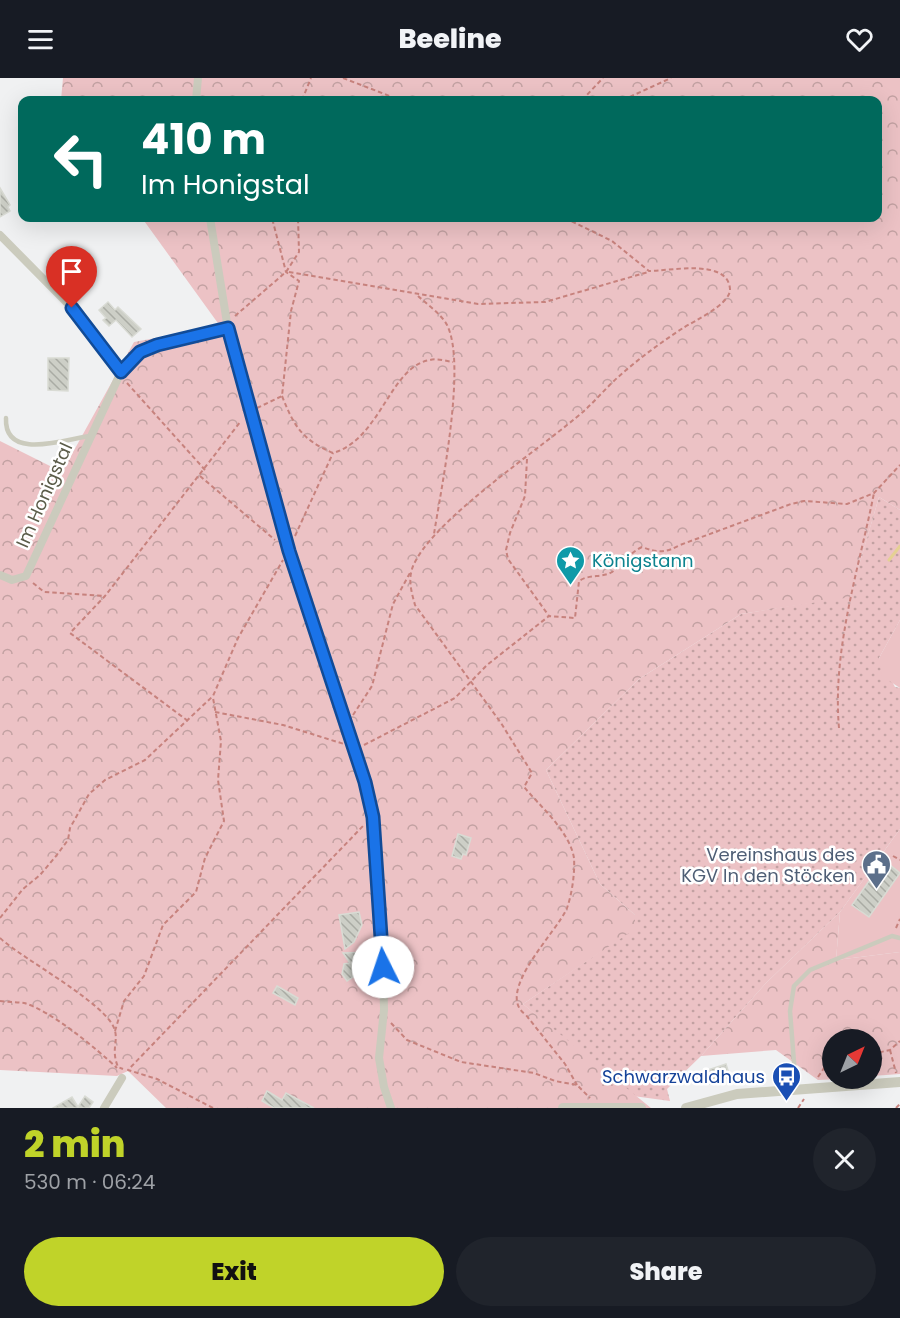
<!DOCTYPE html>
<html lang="en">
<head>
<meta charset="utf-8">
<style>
	body { margin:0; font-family:Poppins,sans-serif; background:#20242c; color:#f1f3f6; height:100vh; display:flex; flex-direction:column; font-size:22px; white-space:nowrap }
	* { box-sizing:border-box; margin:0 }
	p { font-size:20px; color:#9ea1a6 }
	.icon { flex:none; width:33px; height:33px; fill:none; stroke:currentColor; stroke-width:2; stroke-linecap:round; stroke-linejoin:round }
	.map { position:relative; height:1030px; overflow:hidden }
	.details { display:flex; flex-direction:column; background:#171b24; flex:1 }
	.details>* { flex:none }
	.guide { position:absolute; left:18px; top:18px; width:864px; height:126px; border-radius:12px; box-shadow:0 6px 24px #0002; background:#00695c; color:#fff; overflow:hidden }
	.needle { width:39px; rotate:43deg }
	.buttons { position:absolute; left:822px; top:951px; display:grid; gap:12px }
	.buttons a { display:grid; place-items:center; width:60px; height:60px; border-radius:50%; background:#171b24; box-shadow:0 6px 24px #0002; font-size:30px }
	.pin { position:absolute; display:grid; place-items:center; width:51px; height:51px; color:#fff; margin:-62px -26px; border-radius:50% 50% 50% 0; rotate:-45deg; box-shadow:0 0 6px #0007 }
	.pin .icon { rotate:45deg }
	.me { position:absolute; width:66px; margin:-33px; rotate:356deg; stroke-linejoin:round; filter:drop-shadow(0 0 4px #0008) }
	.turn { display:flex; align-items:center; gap:21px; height:126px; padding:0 24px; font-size:27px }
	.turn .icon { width:78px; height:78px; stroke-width:2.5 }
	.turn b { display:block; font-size:42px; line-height:51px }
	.round { display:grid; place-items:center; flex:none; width:63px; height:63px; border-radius:32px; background:#20242c }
	.summary { display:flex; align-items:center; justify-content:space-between; height:102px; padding:0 24px }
	h1 { font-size:36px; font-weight:800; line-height:45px; color:#c0d329 }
	.action { display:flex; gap:12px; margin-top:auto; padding:12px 24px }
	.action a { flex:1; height:69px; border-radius:36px; background:#c0d329; color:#111; font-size:24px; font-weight:800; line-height:69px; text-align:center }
	.action a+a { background:#20242c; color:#f1f3f6 }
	header { display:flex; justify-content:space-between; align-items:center; height:78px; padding:0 24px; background:#171b24; font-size:27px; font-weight:800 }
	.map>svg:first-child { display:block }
	.grass { fill:url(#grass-dots) }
	.forest { fill:url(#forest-crowns) }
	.garden { fill:#ecc2c5 }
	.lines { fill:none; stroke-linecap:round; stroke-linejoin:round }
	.stream { stroke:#e5d193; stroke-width:3 }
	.building { fill:url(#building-back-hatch); stroke:#d9dbd4; stroke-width:1.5 }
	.path { stroke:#c7827d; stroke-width:2; stroke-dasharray:4.5 3; stroke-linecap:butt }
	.service { stroke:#cbcbbd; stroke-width:4.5 }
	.minor { stroke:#cbcbbd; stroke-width:8 }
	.tertiary { stroke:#cbcbbd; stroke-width:10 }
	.route-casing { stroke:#114b97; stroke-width:15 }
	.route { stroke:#1a73e8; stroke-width:10 }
	.labels { text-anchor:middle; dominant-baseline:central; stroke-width:5; stroke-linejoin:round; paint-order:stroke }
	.street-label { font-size:18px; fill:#5b5c49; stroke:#fff }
	.culture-label { font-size:18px; fill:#0d838f; stroke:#fff; text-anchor:start }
	.service-label { font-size:18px; fill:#4e5e75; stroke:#fff; text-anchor:end }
	.transit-label { font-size:18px; fill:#164399; stroke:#fff; text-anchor:end }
</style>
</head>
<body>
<header><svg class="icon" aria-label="menu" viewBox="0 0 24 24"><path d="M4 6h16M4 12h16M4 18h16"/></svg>Beeline<svg class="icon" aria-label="heart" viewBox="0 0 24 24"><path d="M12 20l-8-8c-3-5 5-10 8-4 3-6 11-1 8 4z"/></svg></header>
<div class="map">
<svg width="900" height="1030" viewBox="0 0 900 1030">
	<defs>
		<pattern id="grass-dots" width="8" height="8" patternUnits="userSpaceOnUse" patternTransform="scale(1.5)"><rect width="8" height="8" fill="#ecc2c5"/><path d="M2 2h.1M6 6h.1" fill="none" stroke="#c2a1a2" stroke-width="1.8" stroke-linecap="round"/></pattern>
		<pattern id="forest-crowns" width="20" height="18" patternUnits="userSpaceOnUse" patternTransform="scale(1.5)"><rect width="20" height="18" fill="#ecc2c5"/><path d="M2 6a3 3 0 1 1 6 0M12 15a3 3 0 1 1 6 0" fill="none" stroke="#c2a1a2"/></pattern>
		<pattern id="building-back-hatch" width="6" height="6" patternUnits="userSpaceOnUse" patternTransform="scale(1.5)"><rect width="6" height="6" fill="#cdcfc7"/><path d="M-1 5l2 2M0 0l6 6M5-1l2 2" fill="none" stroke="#a9aba4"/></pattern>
	</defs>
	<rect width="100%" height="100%" fill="#f0f1f2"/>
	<polygon class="grass" points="879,419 900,432 900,542 879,580 895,609 900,610 900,751 840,834 766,905 701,978 667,1011 670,1023 633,1018 523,926 635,850 635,837 600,806 546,692 639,601 741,536 850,518"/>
	<g class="forest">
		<polygon points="63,0 900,0 900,432 879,419 850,519 741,536 639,601 546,692 600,806 635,837 635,851 523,926 651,1030 166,1030 128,993 117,998 0,992 0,363 62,394 134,264 220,248 142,140 878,140 878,22 61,22"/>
		<polygon points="840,834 836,882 900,874 900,996 872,998 872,962 832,962 832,1000 840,1001 818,1002 776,972 701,978 766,905"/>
	</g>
	<g class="garden">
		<polygon points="900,542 900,610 882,598 879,580"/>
		<polygon points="900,751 900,874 836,882 840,834"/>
	</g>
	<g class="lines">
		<polyline class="stream" points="889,482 900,468"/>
	</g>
	<g class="building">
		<polygon points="0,110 10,127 8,129 10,133 0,139"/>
		<polygon points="108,224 115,232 118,229 141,251 132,259 116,242 109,248 103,242 106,240 99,232"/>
		<polygon points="48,280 69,280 68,313 48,312"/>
		<polygon points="458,756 471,760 466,777 463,776 461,781 452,778"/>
		<polygon points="884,782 900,795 869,839 852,827"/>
		<polygon points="359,834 362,847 354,864 345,871 339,837"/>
		<polygon points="375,874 375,887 356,891 356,897 347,903 342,896 344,886 350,885 343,875"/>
		<polygon points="277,908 298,920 295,927 273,915"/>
		<polygon points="726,986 730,999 710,1006 705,993"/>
		<polygon points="267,1013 282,1022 286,1015 314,1030 274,1030 262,1023"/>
		<polygon points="85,1018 93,1024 89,1030 53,1030 72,1019 78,1029"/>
	</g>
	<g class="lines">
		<g class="path">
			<polyline points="343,0 400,22"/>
			<polyline points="302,22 311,0"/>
			<polyline points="582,22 603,0"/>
			<polyline points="623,22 671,0"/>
			<path d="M 565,140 L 612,163 L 649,193 C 669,193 728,180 730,211 C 731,226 694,243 683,250 C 660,265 637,282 617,300 C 606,310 596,322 585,332 C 545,368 427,445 412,491 C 408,503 412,516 415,527 L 501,645 L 532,695 L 524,709 C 540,728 570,754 574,780 C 575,795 572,816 567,830 C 558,853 493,915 526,937 L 565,986 L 577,1007"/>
			<polyline points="289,194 478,226 545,224 648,194"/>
			<path d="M 418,218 C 428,227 441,236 447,247 C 467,286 441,411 434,456"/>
			<polyline points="235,238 286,194 299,174 298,140"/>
			<polyline points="127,305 205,392"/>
			<path d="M 282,318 C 294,348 302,362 333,375 C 381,361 390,288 430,282 C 437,280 446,283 453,284"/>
			<polyline points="257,330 282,318 291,233 299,203 286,194 272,140"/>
			<polyline points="527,381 525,418 510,455 506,472 508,481 549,538"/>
			<polyline points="200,398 275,462"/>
			<polyline points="295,458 333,375"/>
			<polyline points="33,505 44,514 105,518"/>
			<polyline points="215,634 283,647 344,666"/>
			<polyline points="353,637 372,608 393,526 411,493"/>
			<polyline points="188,643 70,555 105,518 241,343"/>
			<path d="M 839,650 C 832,572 859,490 874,415"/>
			<path d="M 364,667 L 455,620 L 487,587 L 549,538 L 575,540 L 579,503 C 589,496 602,500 612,494 C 623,487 630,474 642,469 C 657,475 666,475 680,467 L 791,426 L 804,423 L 847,426 L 874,415 L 900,387"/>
			<polyline points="893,778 900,782"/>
			<polyline points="0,840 23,811 40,797 56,778 68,762 70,750 89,716 105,702 145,682 213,618 238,560 283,482"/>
			<polyline points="896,850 900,841"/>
			<path d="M 0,860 C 22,881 110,927 115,953 C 118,964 111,972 118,989 L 123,991"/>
			<path d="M 0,923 C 8,924 16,924 24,925 C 50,932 97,971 117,990"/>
			<polyline points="391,945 407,962 461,984 534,995 555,1003 577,1007 590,1020"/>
			<polyline points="115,953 124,923 144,898 163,847 196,814 205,780 224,743 218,702 221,663 213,620"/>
			<polyline points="890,972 896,995"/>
			<polyline points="872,976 890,972 900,963"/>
			<polyline points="818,999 826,987 832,985"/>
			<polyline points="213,1030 157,1001 128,992 363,748"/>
			<polyline points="798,1030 804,1021"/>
			<polyline points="896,1030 900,1026"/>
		</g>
		<g class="service">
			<path d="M 6,340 C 4,383 64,362 89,358"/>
			<polyline points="796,1010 790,933 794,908 810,892 892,858 900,860"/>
		</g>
		<g class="minor">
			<polyline points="196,22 198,0"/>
			<polyline points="210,140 228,251 249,333 289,473 355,668 373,739 383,889 384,932 379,980 384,1009 391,1030"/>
			<polyline points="0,157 72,230 121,294"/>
			<polyline points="0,497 12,502 26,498 121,294 140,274 157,267 228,251"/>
			<polyline points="104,1030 122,1000"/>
		</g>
		<g class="tertiary">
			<polyline points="563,1030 641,1030"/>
			<polyline points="686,1030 737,1016 900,1004"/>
		</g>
	</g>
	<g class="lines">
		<defs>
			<polyline id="route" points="72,230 121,294 140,274 157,267 228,250 289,473 365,704 373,739 383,889"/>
		</defs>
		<use href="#route" class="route-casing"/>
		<use href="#route" class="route"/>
	</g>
	<defs>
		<symbol id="sight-pin" viewBox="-11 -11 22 30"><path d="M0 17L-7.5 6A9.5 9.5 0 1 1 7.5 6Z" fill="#0f9aa8" stroke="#fff"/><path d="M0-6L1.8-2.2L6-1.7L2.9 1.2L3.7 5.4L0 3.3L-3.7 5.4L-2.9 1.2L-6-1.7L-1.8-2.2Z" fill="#fff"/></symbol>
		<symbol id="civic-pin" viewBox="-11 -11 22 30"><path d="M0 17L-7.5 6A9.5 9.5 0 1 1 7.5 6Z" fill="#5c6f8a" stroke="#fff"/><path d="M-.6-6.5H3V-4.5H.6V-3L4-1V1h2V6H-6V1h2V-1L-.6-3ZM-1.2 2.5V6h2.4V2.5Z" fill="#fff"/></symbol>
		<symbol id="bus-pin" viewBox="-11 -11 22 30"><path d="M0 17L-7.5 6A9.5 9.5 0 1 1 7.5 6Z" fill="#1a4fb4" stroke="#fff"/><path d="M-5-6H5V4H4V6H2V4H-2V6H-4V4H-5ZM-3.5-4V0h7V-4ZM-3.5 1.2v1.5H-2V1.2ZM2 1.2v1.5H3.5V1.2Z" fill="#fff"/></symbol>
	</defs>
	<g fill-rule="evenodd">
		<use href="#sight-pin" x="554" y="466" width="33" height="45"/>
		<use href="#civic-pin" x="860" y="770" width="33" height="45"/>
		<use href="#bus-pin" x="770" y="982" width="33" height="45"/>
	</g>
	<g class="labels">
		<g class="street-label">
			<text transform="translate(44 417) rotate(-66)">Im Honigstal</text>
		</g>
		<g class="culture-label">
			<text x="592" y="482">Königstann</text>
		</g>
		<g class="service-label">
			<text x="855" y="776">Vereinshaus des<tspan x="855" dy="21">KGV In den Stöcken</tspan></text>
		</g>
		<g class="transit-label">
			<text x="765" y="998">Schwarzwaldhaus</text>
		</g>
	</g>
</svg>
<div class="buttons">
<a><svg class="needle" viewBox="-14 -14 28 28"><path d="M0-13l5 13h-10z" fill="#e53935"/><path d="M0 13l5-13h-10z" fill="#9ea1a6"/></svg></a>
</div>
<div class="pin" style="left:72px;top:230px;background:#d93025"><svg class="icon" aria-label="arrive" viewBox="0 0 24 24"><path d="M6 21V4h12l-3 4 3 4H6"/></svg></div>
<svg class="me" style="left:383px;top:889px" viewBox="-20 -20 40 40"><circle r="19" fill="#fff"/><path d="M0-13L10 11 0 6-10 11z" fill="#1a73e8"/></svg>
<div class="guide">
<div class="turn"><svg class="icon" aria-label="left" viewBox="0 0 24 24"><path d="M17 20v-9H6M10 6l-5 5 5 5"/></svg><div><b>410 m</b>Im Honigstal</div></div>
</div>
</div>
<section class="details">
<div class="summary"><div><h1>2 min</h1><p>530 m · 06:24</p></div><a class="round"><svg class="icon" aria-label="close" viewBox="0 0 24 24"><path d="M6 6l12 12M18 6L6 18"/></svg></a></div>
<div class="action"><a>Exit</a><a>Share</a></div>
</section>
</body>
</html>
